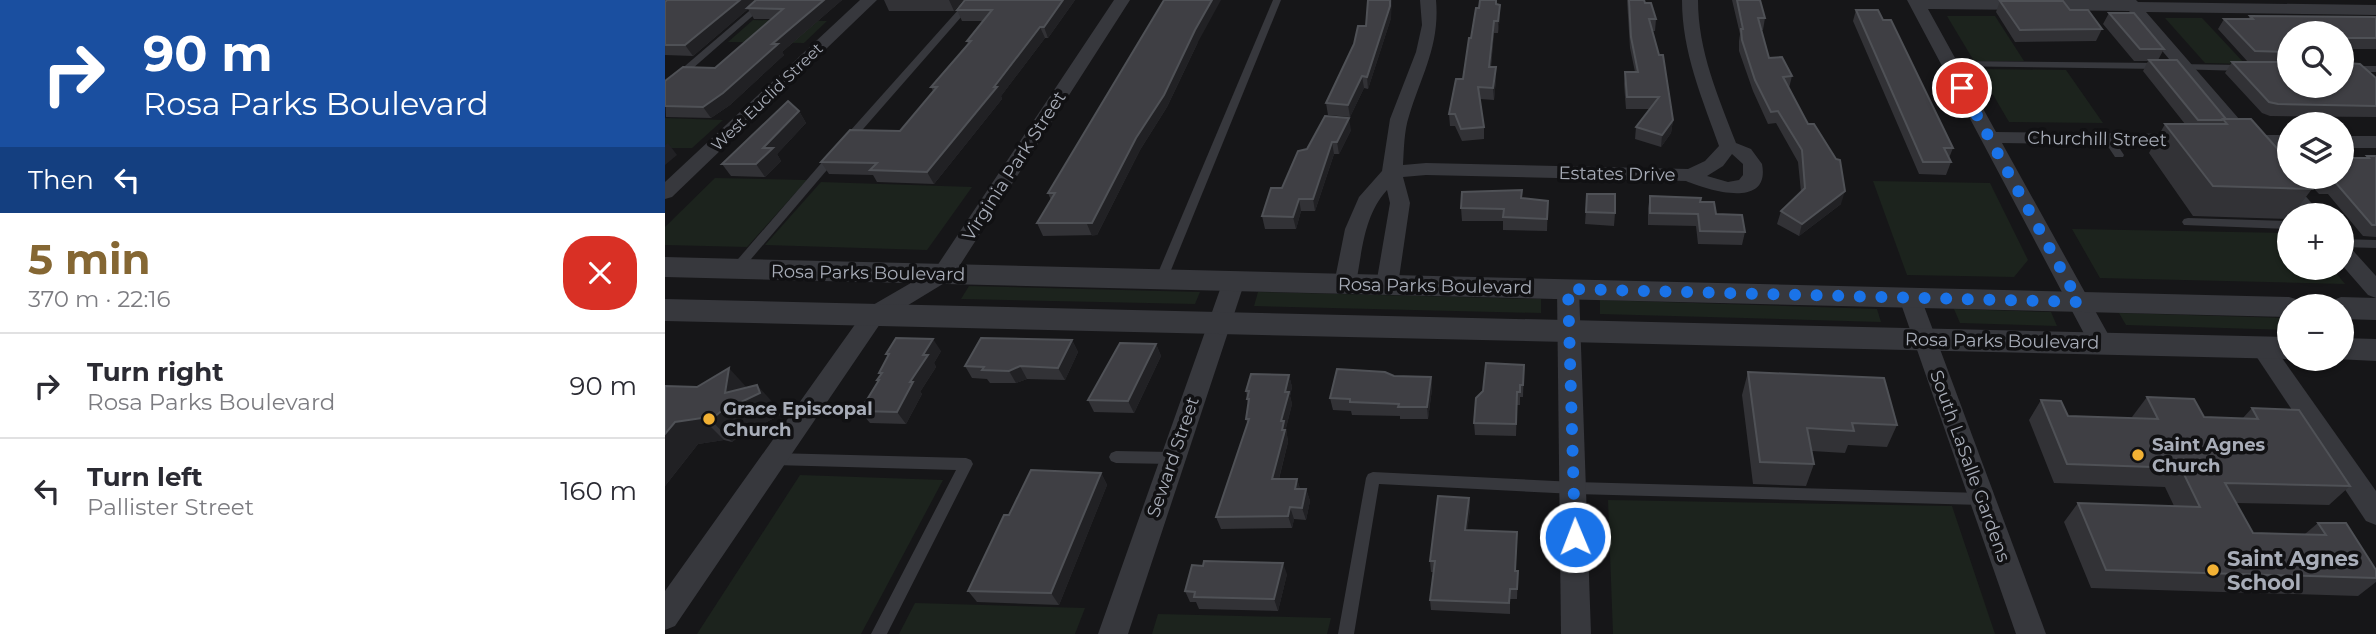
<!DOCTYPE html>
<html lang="en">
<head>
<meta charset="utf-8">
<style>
	body { margin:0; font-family:Montserrat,sans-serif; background:#f7f7f7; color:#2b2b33; height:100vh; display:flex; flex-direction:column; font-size:26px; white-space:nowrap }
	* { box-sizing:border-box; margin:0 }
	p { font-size:23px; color:#7c7c81 }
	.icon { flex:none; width:38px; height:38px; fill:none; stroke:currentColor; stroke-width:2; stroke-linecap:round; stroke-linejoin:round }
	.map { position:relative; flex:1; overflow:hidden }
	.panel { display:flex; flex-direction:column; background:#fff; width:665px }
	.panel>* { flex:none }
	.hud { background:#1a4fa0; color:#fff; overflow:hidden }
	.tools { position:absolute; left:1612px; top:21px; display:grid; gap:14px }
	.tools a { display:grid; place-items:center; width:77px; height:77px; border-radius:50%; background:#fff; box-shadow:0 2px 5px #0004; font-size:35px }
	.pin { position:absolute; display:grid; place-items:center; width:60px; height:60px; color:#fff; margin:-30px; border:4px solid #fff; border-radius:50%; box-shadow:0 2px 7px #0007 }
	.me { position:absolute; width:77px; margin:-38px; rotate:359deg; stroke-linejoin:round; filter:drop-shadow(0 0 5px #0008) }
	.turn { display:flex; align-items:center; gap:24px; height:147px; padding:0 28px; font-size:32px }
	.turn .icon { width:91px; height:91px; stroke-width:2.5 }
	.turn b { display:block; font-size:49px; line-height:60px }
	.then { display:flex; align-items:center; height:66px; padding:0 28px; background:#0003; gap:14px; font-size:26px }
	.round { display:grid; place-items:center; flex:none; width:74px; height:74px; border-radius:28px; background:#f7f7f7 }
	.head { display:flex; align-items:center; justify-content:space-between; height:119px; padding:0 28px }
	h1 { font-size:42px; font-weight:700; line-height:52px; color:#856733 }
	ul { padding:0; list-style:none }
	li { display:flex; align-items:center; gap:21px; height:105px; padding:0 28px; border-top:2px solid #e1e1e2 }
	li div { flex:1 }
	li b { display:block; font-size:26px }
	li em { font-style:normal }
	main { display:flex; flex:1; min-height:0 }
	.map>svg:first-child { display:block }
	.green { fill:#1c231d }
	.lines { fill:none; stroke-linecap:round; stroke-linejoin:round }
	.service { fill:#37383d; fill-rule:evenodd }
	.minor { fill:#37383d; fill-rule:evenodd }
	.tertiary { fill:#37383d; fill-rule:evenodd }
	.wall { fill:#323236; fill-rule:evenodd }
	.shaded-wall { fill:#212124 }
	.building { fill:#3f3f44; stroke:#4f5156; stroke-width:2 }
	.route { stroke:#1a73e8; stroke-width:12; stroke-dasharray:0 21.6 }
	.poi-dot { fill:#f2b134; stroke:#111113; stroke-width:2.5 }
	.labels { text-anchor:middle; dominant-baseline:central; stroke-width:7; stroke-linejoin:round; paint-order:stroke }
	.far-street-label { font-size:16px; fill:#a8adb8; stroke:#111113 }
	.street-label { font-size:18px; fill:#a8adb8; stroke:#111113 }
	.poi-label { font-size:18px; font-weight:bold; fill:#a8adb8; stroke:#111113; text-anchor:start }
	.near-poi-label { font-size:21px; font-weight:bold; fill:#a8adb8; stroke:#111113; text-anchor:start }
</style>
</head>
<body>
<main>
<section class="panel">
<div class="hud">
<div class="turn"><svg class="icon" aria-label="right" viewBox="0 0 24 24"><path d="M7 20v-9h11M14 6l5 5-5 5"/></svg><div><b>90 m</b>Rosa Parks Boulevard</div></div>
<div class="then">Then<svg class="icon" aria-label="left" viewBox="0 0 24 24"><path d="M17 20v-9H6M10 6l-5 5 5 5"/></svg></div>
</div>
<div class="head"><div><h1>5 min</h1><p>370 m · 22:16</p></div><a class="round" style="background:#d93025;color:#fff"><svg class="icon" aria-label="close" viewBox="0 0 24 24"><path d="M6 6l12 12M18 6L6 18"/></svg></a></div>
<ul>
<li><svg class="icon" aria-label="right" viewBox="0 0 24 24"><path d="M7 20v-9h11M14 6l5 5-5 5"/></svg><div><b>Turn right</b><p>Rosa Parks Boulevard</p></div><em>90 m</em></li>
<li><svg class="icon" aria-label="left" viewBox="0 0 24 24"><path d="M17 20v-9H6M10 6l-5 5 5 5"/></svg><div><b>Turn left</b><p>Pallister Street</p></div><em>160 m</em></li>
</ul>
</section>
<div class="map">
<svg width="1711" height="634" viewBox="0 0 1711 634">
	<rect width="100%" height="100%" fill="#161618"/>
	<g class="green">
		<polygon points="1282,16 1330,16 1359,61 1309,61"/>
		<polygon points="1500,18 1537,18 1580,64 1540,63"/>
		<polygon points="88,20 162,21 139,43 63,42"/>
		<polygon points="1313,69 1401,70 1438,123 1344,122"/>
		<polygon points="0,118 58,120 27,148 0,148"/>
		<polygon points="50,178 142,180 82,247 0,245 0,227"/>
		<polygon points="1208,181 1325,183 1363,260 1349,277 1242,275"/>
		<polygon points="156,182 307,187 262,250 100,245"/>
		<polygon points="1407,229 1624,233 1624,268 1667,268 1680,284 1435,278"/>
		<polygon points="304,286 535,292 530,304 296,299"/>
		<polygon points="593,292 876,299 876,313 589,306"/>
		<polygon points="935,300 1212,309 1216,322 935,314"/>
		<polygon points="1289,309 1386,312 1392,326 1295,323"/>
		<polygon points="1454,313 1624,318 1624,330 1461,325"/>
		<polygon points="135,475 278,480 196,634 32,634"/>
		<polygon points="943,500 1287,506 1330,634 948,634"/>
		<polygon points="250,603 420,608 410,634 234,634"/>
		<polygon points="493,614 666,618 662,634 487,634"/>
	</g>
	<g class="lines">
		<g class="service">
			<polygon points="97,0 106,0 3,90 0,91 0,83"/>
			<polygon points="302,0 311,0 185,144 177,144 177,140"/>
			<polygon points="608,0 616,0 502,280 496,284 492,283 490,280"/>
			<polygon points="1284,61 1494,63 1499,66 1494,69 1281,66 1281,62"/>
			<polygon points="1512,64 1578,65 1583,68 1578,71 1509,69 1507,67"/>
			<rect x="1676" y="66" width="35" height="6"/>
			<polygon points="1443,136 1447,137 1459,155 1458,157 1450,157 1438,139"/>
			<polygon points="169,152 174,155 173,157 75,272 67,272 65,269 67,266 165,153"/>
			<polygon points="1523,218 1624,221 1624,229 1519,225 1517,222 1519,219"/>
			<polygon points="1676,239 1711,240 1711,248 1676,247"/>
			<polygon points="451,451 507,452 512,454 514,458 512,462 507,464 451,463 446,461 444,457 446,453"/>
			<polygon points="109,453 301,458 306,460 308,464 222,634 206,634 291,470 109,465 104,463 102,459 104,455"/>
			<polygon points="708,472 910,482 1317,493 1322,495 1324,499 1322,503 1317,505 910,494 714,484 689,634 673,634 701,478 703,474"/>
		</g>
		<g class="minor">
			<polygon points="195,0 212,0 7,197 0,199 0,182"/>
			<polygon points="449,0 465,0 286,279 217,321 10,626 0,630 0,591 201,309 270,269"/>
			<path d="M 755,0 L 771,0 C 775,45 757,74 744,116 C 739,131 739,149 738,165 L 761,163 L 1023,169 L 1040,161 L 1054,146 C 1037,98 1017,52 1017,0 L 1033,0 C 1033,51 1053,96 1071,143 L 1086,149 L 1097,164 C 1106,210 1042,190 1021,181 L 761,175 L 738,177 L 745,203 L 733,285 L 730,290 L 722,293 L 714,290 L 711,285 L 725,203 L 722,190 C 699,215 697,251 691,284 L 688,289 L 680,292 L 672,289 L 669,284 L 680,229 L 694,197 L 717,171 L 725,119 L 751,52 L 757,25 ZM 1067,154 L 1078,164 L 1078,175 L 1074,180 L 1063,182 L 1042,176 L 1058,166 Z"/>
			<polygon points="1242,0 1471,0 1473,2 1711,5 1711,15 1481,12 1588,135 1624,135 1624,147 1575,147 1568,145 1566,141 1569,137 1464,11 1263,9 1331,132 1523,134 1532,140 1523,146 1337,143 1448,343 1444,349 1436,352 1428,349 1424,343"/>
			<rect x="1676" y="136" width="35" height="12"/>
			<polygon points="1617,175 1624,177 1657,215 1636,215 1607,181 1610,177"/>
			<polygon points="1676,243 1683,245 1711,276 1711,298 1703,295 1676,264"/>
			<polygon points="569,273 577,276 580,281 463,634 433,634 558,281 561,276"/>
			<polygon points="903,281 911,284 914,289 926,634 896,634 892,289 895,284"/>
			<polygon points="1245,290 1253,292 1256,298 1381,634 1351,634 1234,298 1237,292"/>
			<polygon points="1597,338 1605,341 1711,491 1711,525 1701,521 1585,347 1589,341"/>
		</g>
		<g class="tertiary">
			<polygon points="0,257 1624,297 1634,300 1638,306 1624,306 1624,317 0,277"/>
			<polygon points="1676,297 1711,298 1711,320 1676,319 1676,306 1662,306 1666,301"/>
			<polygon points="0,299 1624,337 1626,359 0,321"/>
			<polygon points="1676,338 1711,339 1711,361 1671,359 1676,359"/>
		</g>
	</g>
	<g class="wall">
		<polygon points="2,0 177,0 117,52 119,55 65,105 46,118 1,117 0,81 50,68 106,19 89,19 83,9 28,56 0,55 0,2"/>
		<polygon points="219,0 298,0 289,11 224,11"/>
		<polygon points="410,0 383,38 380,38 336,96 337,99 269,184 212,182 208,175 164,174 156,162 235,131 268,91 266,87 303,44 302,41 318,21 297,21 292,10"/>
		<polygon points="815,0 832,0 832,5 835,16 833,33 829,33 826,67 831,79 829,100 815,99 819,127 819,139 797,141 790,126 785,126 784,114 798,79"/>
		<polygon points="962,0 979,0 991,19 990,31 987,31 1008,120 1006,133 996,147 970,139 971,127 985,109 961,109 959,84 960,72 970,72 965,48"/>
		<polygon points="1067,0 1095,0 1100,18 1098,30 1096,30 1104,58 1127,76 1124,88 1176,204 1134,236 1112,224 1116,211 1136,192 1133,162 1111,123 1103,124 1088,91 1074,51 1074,41 1075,34"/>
		<polygon points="1335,1 1437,29 1431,41 1350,42 1331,12"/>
		<polygon points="1191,10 1218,20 1288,148 1284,158 1286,162 1281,175 1254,174 1188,21"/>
		<polygon points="1444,13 1499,49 1493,60 1561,119 1647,189 1627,215 1624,215 1624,219 1528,216 1484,153 1500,124 1520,124 1478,71 1483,61 1469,61 1438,24"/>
		<path d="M 1585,16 L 1711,17 L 1711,49 L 1678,49 L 1682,63 L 1711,78 L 1711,117 L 1605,116 L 1597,113 L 1560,73 L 1567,62 L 1583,62 L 1553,29 L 1559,19 L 1583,19 ZM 1624,33 L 1676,33 L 1676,86 L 1624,86 Z"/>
		<polygon points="726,18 703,89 699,88 685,117 663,115 661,103 701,26"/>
		<polygon points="533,42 502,107 475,150 432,235 378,236 372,223 386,200 383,193"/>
		<polygon points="134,111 141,123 112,154 116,161 100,177 66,176 57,164"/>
		<polygon points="686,130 674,154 669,154 650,211 636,211 631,229 600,229 597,216 617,188 642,149"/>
		<polygon points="1702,156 1711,156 1711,237 1698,236 1663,194 1654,194 1638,177 1676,177"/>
		<polygon points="922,194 950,213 949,226 920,224"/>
		<polygon points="985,196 1035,202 1051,214 1080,232 1077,245 1033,244 1031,226 983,225 983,208"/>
		<polygon points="857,198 883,201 882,231 838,230 838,221 797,221 796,208"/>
		<polygon points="407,340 413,352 400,380 362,379 351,383 325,383 322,379 307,378 300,366"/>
		<polygon points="491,344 496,356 469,413 429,412 423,400"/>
		<polygon points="276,351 269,363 271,367 255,392 257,394 241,424 205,423 195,411 213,381 212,380 216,375 214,373 223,357 221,354"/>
		<polygon points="859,365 858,397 855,397 855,405 852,405 851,436 810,435 809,423"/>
		<polygon points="1083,372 1232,425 1222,447 1183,445 1180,453 1147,451 1149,464 1141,486 1088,484 1077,395"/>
		<polygon points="624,375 627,387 625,396 627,404 621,428 623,442 614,479 632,479 635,489 641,489 645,501 641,520 629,519 627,528 556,529 551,517 583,425 581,419 583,404 581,391"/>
		<polygon points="729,376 766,377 767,389 763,419 735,419 735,416 687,415 686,411 668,410 665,398"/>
		<polygon points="0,386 81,387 112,407 115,415 76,435 67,442 59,440 33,444 0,486"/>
		<polygon points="1482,397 1539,417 1577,419 1587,408 1685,486 1664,505 1571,503 1588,533 1640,534 1653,523 1711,570 1711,582 1693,596 1426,588 1399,522 1413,503 1509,506 1500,487 1389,483 1364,420 1376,400 1403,416 1468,418 1467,417"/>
		<polygon points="436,473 442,485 394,605 312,602 303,591 344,515"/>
		<polygon points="804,498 805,509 802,530 852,543 850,571 853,571 852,599 845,599 845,614 766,610 765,600 769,572 766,572 765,561"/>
		<polygon points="622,574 613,611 534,609 531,602 525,602 520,591"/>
	</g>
	<g class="shaded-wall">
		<polygon points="75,0 94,0 82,8 83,9 28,56 20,45"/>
		<polygon points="159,0 177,0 117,52 119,55 65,105 46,118 38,107"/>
		<polygon points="284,0 298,0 289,11"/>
		<polygon points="398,0 410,0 383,38 379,27"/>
		<polygon points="547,0 556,0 533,42 502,107 475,150 432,235 427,236 422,224 471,138"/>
		<polygon points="725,0 727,0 726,18 703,89 702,77"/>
		<polygon points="835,5 835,16 833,33 833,21"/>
		<polygon points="829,21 829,33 824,78 824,67"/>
		<polygon points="375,27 380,38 336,96 337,99 269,184 262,172"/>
		<polygon points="831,67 831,79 829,100 828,88"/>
		<polygon points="697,76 699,88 685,117 683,105"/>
		<polygon points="134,111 141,123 112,154 116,161 100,177 91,164 98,148"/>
		<polygon points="684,118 686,130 674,154 672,142"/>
		<polygon points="1008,120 1006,133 996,147 997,135"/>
		<polygon points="667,142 669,154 650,211 648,199"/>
		<polygon points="3,143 12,155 0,165 0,145"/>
		<polygon points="1180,191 1176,204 1134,236 1137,224"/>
		<polygon points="634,199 636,211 631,229 628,217"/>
		<polygon points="268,339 276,351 269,363 271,367 255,392 257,394 241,424 232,412 258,355"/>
		<polygon points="407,340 413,352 400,380 393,368"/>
		<polygon points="491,344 496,356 469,413 463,401"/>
		<polygon points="355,366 362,379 351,383 344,371"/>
		<polygon points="64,368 84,390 92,385 112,407 115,415 76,435 67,442 46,420 55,412 60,393"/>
		<polygon points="624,375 627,387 625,396 627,404 621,428 623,442 611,490 607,479 616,421 620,392"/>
		<polygon points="766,377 767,389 763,419 762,407"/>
		<polygon points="37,418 59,440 33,444 0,486 0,434 10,422"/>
		<polygon points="436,473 442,485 394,605 386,593"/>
		<polygon points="632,479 636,491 630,489"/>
		<polygon points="641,489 645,501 641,520 637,508"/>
		<polygon points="804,498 805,509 801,541 800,530"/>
		<polygon points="625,507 629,519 627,528 623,516"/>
		<polygon points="618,563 622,574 613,611 609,599"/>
	</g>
	<g class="building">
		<polygon points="2,0 75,0 20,45 0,45 0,2"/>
		<polygon points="91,0 159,0 107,44 113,44 58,93 38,107 0,106 0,81 18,67 50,68 118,9 82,8"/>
		<polygon points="300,0 398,0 379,27 375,27 329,87 332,87 262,172 205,170 212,163 156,162 185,130 235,131 272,87 266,87 306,41 302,41 327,10 292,10"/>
		<polygon points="499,0 547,0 530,30 499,95 471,138 427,223 372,223 390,193 383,193"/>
		<polygon points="703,0 725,0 725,6 702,77 697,76 683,105 661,103 689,44 693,26 701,26"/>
		<polygon points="815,0 831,0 831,4 835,5 833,21 829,21 824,67 831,67 828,88 813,87 819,127 796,129 790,114 784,114 791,79 798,79 804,38 806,38 811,8 814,8"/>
		<polygon points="964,0 979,0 980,3 986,3 991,19 984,19 994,55 998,55 1008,120 997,135 971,127 994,97 962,97 960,72 973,72 966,37"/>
		<polygon points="1072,0 1095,0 1100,18 1093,18 1104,58 1117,57 1127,76 1118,77 1143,124 1149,124 1171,159 1175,160 1180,191 1137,224 1116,211 1140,188 1137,150 1113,111 1106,112 1090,80 1077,40 1076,29 1078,29"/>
		<polygon points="1335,1 1398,1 1405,10 1423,10 1437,29 1355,30"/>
		<polygon points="1191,10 1213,10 1218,20 1226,20 1288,148 1279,148 1286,162 1258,162"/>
		<polygon points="1444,13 1469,13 1499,49 1475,49"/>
		<polygon points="1585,16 1711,17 1711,38 1676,38 1676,33 1624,33 1624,52 1590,51 1559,19 1588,19"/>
		<polygon points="1676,47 1683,53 1682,63 1695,64 1711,78 1711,106 1613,104 1604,102 1567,62 1624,62 1624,86 1676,86"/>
		<polygon points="1484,60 1512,60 1561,119 1558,119 1557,120 1533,120"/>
		<polygon points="123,101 134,111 98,148 108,148 91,164 57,164"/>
		<polygon points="660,116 684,118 672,142 667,142 648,199 634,199 628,217 597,216 606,188 617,188 633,151 642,149"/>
		<polygon points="1558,119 1586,119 1624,162 1624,177 1637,177 1647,189 1548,186 1500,124 1562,124"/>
		<polygon points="1702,156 1711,156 1711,225 1707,225 1671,183 1662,183 1657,177 1676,177 1676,158 1704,158"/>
		<polygon points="857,190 856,198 883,201 882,219 838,217 839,209 796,208 797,192"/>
		<polygon points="922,194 950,194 950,213 921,212"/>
		<polygon points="985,196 1036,198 1035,202 1049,202 1051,214 1077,215 1080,232 1035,231 1033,214 985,213"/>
		<polygon points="231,338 268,339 258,355 263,355 245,382 248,382 232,412 195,411 214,380 212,380 217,373 214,373 224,354 221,354"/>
		<polygon points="316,338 407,340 393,368 355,366 344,371 317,370 319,367 300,366"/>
		<polygon points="455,343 491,344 463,401 423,400"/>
		<polygon points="821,363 859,365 858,385 855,385 855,392 852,392 851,424 809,423 811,398 818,391"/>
		<polygon points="64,368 60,393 92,385 95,393 55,412 46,420 37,418 10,422 0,434 0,386 32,387"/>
		<polygon points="672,369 720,372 729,376 766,377 762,407 733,407 734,404 685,402 685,399 665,398"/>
		<polygon points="1083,372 1219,378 1232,425 1187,423 1189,431 1142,428 1149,464 1095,462"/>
		<polygon points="586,374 624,375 620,392 624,392 616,421 619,421 617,430 620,430 607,479 632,479 630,489 641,489 637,508 625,507 623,516 551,517 584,419 581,419 584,399 582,399 584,391 581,391"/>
		<polygon points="1482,397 1529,399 1539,417 1593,419 1587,408 1634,410 1685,486 1560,483 1588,533 1661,535 1653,523 1681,523 1711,570 1711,578 1441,570 1413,503 1535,507 1516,468 1402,464 1376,400 1396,401 1403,416 1493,419"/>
		<polygon points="366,470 436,473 386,593 303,591 339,515 344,515"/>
		<polygon points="773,496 804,498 800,530 852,532 850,571 853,571 852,589 845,589 844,603 765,600 770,561 765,561"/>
		<polygon points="539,561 618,563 609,599 529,597 530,592 520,591 527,565 538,566"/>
	</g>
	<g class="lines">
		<polyline class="route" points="910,537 903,289 1414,302 1297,88"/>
	</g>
	<g class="poi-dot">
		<circle cx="44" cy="419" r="7"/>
		<circle cx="1473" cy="455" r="7"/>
		<circle cx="1548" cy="570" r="7"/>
	</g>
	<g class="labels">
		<g class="far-street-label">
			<text transform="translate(102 97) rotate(-44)">West Euclid Street</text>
		</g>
		<g class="street-label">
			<text transform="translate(1432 139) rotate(1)">Churchill Street</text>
			<text transform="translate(349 166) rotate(-57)">Virginia Park Street</text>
			<text transform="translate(952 174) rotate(1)">Estates Drive</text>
			<text transform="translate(203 273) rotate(1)">Rosa Parks Boulevard</text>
			<text transform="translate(770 286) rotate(1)">Rosa Parks Boulevard</text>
			<text transform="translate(1337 341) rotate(1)">Rosa Parks Boulevard</text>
			<text transform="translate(508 457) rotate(-71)">Seward Street</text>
			<text transform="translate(1305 466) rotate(70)">South LaSalle Gardens</text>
		</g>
		<g class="poi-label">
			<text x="58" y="409">Grace Episcopal<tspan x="58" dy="21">Church</tspan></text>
			<text x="1487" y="445">Saint Agnes<tspan x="1487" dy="21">Church</tspan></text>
		</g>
		<g class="near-poi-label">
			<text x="1562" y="558">Saint Agnes<tspan x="1562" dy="24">School</tspan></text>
		</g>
	</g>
</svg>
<div class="tools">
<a><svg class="icon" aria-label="search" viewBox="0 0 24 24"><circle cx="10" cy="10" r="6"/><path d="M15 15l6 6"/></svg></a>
<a><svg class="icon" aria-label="layers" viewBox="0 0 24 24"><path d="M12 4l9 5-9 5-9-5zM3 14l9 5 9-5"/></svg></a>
<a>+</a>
<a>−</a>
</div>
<div class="pin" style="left:1297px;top:88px;background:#d93025"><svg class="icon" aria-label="arrive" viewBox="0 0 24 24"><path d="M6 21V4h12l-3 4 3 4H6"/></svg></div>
<svg class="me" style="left:910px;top:537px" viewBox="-20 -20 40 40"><circle r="17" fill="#1a73e8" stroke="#fff" stroke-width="3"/><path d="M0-11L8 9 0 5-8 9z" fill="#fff"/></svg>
</div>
</main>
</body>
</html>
